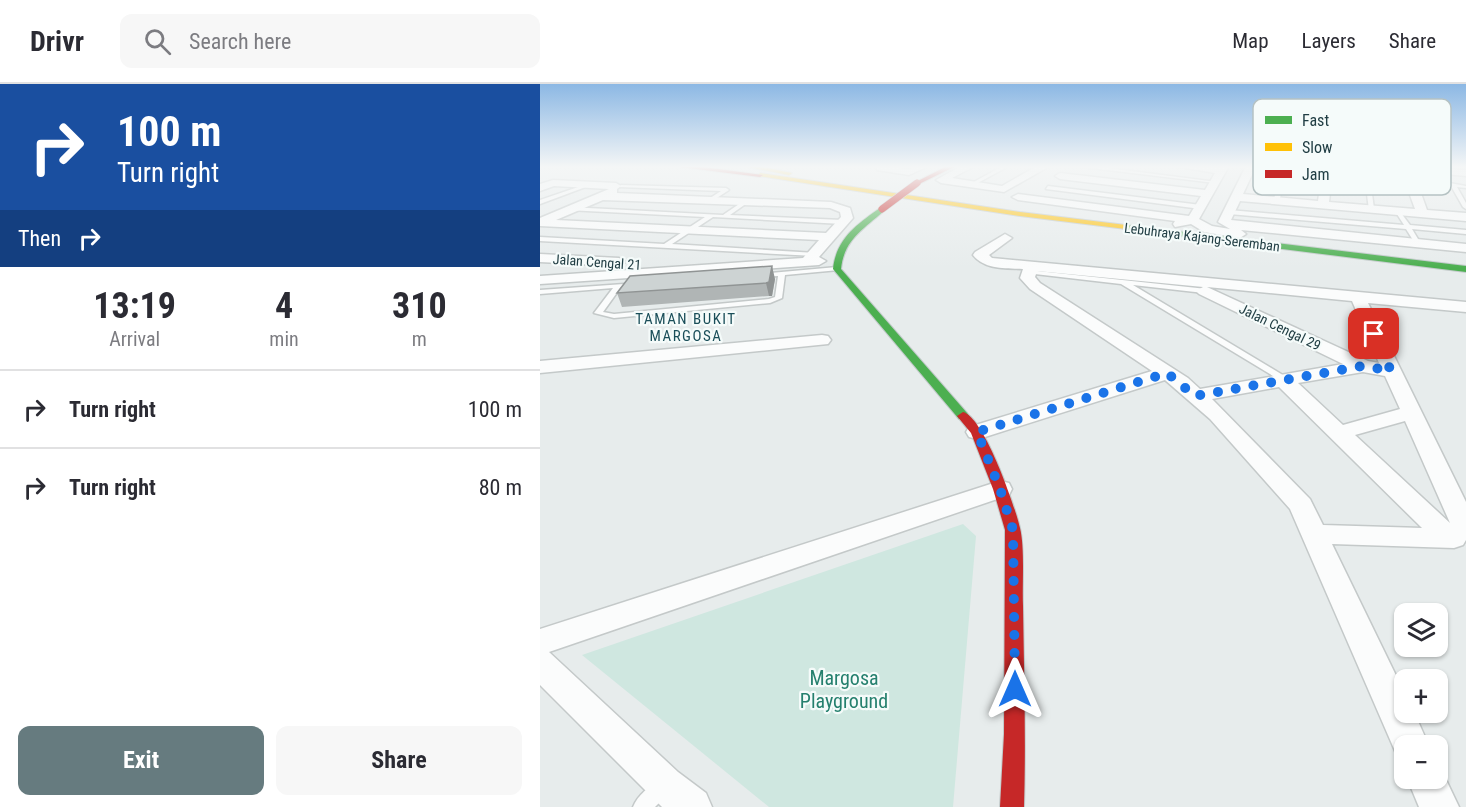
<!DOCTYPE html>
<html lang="en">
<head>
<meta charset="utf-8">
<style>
	body { margin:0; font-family:"Roboto Condensed",sans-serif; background:#f7f7f7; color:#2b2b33; height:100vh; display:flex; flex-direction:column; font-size:22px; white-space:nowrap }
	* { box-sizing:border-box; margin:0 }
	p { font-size:20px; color:#7c7c81 }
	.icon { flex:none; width:33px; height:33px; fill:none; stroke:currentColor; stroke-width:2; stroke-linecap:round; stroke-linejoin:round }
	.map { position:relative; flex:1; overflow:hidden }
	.sheet { display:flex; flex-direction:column; background:#fff; width:540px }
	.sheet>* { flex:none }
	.top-card { background:#1a4fa0; color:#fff; overflow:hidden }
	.controls { position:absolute; left:854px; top:519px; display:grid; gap:12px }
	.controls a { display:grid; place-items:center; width:54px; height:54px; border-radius:12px; background:#fff; box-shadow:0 2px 4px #0004; font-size:30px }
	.pin { position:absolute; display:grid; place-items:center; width:51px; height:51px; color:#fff; margin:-26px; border-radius:12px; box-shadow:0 3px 9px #0006 }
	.me { position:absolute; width:66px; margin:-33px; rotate:0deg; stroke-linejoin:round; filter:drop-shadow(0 0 4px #0008) }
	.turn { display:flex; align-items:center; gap:21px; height:126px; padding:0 18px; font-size:27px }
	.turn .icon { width:78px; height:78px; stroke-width:2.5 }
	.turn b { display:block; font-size:42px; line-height:51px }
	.then { display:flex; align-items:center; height:57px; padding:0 18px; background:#0003; gap:12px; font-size:22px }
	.eta { display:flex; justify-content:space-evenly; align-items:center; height:102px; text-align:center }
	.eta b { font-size:36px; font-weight:700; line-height:42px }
	.button { display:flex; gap:12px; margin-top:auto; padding:12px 18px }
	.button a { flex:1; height:69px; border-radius:12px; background:#667b7f; color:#fff; font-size:24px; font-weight:700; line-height:69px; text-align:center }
	.button a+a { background:#f7f7f7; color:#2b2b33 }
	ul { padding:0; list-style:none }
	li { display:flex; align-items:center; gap:18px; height:78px; padding:0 18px; border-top:2px solid #e1e1e2 }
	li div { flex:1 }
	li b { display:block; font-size:22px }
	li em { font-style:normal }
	header { display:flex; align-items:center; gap:36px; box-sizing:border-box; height:84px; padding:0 30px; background:#fff; border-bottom:2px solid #e1e1e2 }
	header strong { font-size:28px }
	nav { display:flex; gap:33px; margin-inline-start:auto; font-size:21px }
	.search { width:420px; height:54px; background:#f7f7f7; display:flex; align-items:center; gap:15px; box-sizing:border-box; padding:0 21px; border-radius:12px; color:#7c7c81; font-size:22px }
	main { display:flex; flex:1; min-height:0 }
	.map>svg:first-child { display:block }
	.green { fill:#cfe7e0 }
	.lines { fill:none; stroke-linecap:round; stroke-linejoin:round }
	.lane-casing { stroke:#c4c9c9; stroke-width:3 }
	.street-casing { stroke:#c4c9c9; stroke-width:3 }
	.fast-casing { stroke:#c2caca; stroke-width:2 }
	.slow-casing { stroke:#c2caca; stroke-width:2 }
	.jam-casing { stroke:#c2caca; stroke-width:2 }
	.lane { fill:#fbfcfc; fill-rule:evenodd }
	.street { fill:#fbfcfc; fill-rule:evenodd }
	.fast { fill:#4caf50; fill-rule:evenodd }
	.slow { fill:#ffc107; fill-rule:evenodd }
	.jam { fill:#c62828; fill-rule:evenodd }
	.jam-bridge-casing { stroke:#c2caca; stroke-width:8; stroke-linecap:butt }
	.jam-bridge { stroke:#c62828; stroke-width:7 }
	.wall { fill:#b0b5b5 }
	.shaded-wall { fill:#909494 }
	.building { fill:#cdd3d3; stroke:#909494; stroke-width:1.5 }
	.route { stroke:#1a73e8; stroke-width:10; stroke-dasharray:0 18 }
	.labels { text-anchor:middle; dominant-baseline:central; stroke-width:4.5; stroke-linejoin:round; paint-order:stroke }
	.far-street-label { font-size:14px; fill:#213e44; stroke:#f5fbfa }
	.far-neighbourhood-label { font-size:15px; letter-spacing:1.5px; fill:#1a4e59; stroke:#f5fbfa }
	.near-park-label { font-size:20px; fill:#25806e; stroke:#f5fbfa }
	.key { fill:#f5fbfa; stroke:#b5c2c3; stroke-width:1.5 }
	.key-label { font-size:16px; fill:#213e44 }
</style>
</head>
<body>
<header>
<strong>Drivr</strong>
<div class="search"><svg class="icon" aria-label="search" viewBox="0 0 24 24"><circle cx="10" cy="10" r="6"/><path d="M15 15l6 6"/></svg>Search here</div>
<nav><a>Map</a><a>Layers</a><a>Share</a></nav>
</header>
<main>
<section class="sheet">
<div class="top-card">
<div class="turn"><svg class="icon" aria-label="right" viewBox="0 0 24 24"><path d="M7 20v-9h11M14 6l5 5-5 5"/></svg><div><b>100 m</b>Turn right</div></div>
<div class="then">Then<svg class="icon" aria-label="right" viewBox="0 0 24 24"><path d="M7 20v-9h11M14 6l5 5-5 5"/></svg></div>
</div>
<div class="eta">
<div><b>13:19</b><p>Arrival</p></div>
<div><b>4</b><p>min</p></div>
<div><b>310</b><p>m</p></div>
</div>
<ul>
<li><svg class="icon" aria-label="right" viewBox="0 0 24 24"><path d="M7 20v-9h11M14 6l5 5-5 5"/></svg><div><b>Turn right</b></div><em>100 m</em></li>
<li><svg class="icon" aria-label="right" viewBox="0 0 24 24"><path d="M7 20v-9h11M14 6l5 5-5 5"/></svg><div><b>Turn right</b></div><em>80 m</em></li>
</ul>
<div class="button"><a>Exit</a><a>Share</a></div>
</section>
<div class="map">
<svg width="926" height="723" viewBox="0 0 926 723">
	<rect width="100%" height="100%" fill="#e7ecec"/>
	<polygon class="green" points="423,440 436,452 413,723 229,723 42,571"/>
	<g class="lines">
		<defs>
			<g id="lane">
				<polygon points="463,82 469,82 434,101 430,100"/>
				<polygon points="534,82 552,82 677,98 675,99"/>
				<polygon points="745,82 749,82 746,92 788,97 786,98 746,94 739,117 736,119 733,117 741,94 706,89 708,88 742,91"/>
				<polygon points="809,82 828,82 828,84 926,102 926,104 917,103 926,119 926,125 923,123 911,102 829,87 834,125 829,126 824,86"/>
				<polygon points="47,100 51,101 0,120 0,116"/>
				<polygon points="81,101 186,104 189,106 169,119 167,116 181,107 79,103"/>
				<polygon points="508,102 661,121 664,123 661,125 506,105"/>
				<polygon points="205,116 207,119 190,131 303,136 306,138 303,140 173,133 132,160 276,169 276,171 274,172 0,157 0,153 124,160 165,133 27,126 27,124 29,123 183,131"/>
				<polygon points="858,125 870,141 926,146 926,150 872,145 881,160 878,162 876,161 866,145 689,130 686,128 689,126 864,141 855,127"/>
				<polygon points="297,183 299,184 299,186 245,191 242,214 230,219 74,234 54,229 73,204 0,210 0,206 98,199 98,201 81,203 63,228 74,230 229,215 235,213 238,192 220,193 218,192 218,190"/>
				<polygon points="488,186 667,205 667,209 664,209 593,201 751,296 746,299 743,298 581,200 486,189 485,188"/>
				<path d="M 121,696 L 127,699 L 130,705 L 127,711 L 115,723 L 93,723 C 97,712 110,701 121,696 Z"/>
			</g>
			<g id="street">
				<polygon points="336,82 368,85 389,82 369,91 337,86"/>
				<polygon points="421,82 435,82 412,94 462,102 497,82 510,82 464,108 401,99 396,96"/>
				<polygon points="635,82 689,82 659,135 672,142 690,145 678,138 706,82 716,82 703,110 778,117 783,82 793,82 789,118 875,125 863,92 862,82 926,86 926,92 873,87 887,126 926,129 926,137 700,117 691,136 926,160 926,168 701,146 706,150 700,154 664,148 651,140 635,143 633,140 635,137 478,116 472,113 478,110 649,132 661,112 520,95 515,92 520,89 665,106 675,89"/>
				<path d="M 13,96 L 76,99 L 81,102 L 77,105 L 77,109 L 291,118 L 310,124 L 313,134 L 279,173 L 286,177 L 279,181 L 0,200 L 0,192 L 263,174 L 279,156 L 0,142 L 0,134 L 69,105 L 14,102 L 0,107 L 0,100 ZM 63,116 L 290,124 L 300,128 L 301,133 L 286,149 L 16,136 Z"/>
				<path d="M 465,150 L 472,154 L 449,171 L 452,174 L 926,218 L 926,228 L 828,219 L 926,418 L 926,456 L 923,461 L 914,464 L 792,460 L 864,608 L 864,628 L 874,628 L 889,662 L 864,662 L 864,677 L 858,674 L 750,425 L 670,335 L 625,296 L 445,353 L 437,355 L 429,353 L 426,348 L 429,343 L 612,287 L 490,205 L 480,194 L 483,185 C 465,184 445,186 433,171 L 435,168 ZM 497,187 L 663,203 L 656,207 L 659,210 L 803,280 L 660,305 L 648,294 L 500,199 L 495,193 ZM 667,203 L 812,217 L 839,279 L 828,277 ZM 823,288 L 845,292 L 860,325 L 803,341 L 758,299 ZM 739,303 L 882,444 L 783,441 L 770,415 L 672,315 ZM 865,337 L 910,439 L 815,351 Z"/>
				<polygon points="0,170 79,174 86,178 79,182 0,178"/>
				<polygon points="282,251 288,252 291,256 288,260 0,289 0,277"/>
				<polygon points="460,397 469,399 472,405 469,411 9,568 138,688 166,709 172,723 122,723 0,601 0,545"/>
				<polygon points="897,680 899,681 919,723 879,723 867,694 897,694"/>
			</g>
			<g id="fast">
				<path d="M 340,124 L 346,125 C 326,144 304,154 301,185 L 427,329 L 429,332 L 427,335 L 419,335 L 293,185 C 296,155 317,140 340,124 Z"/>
				<polygon points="586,141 926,182 926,188 583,145 583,141"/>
			</g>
			<g id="slow">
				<polygon points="202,82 219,82 252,89 249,91"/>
				<polygon points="220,89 480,128 586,141 590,143 586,145 480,132 218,92"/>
			</g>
			<g id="jam">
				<polygon points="132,82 156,82 223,91 220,93"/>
				<polygon points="407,82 416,82 379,100 374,99"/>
				<path d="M 423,328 C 444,333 475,422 480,444 C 485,465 482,500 483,522 C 484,589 486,656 484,723 L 460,723 L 464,650 L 465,446 L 453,405 L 431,349 L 417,332 Z"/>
			</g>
		</defs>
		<use href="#lane" class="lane-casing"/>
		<use href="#street" class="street-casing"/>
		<use href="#fast" class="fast-casing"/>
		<use href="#slow" class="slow-casing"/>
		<use href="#jam" class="jam-casing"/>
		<use href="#lane" class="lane"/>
		<use href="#street" class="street"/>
		<use href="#fast" class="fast"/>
		<use href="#slow" class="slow"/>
		<use href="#jam" class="jam"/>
		<defs>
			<polyline id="jam-bridge" points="342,125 377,99"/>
		</defs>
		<use href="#jam-bridge" class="jam-bridge-casing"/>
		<use href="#jam-bridge" class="jam-bridge"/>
	</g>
	<polygon class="wall" points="235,195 232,212 229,212 82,223 77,209"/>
	<polygon class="shaded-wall" points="232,182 235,195 232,212 229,212 226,199"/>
	<polygon class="building" points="232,182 229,198 226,199 77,209 90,192"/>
	<linearGradient id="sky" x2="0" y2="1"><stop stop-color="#8cb8e4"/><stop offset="0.45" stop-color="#f4f6f6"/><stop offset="1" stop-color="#f4f6f6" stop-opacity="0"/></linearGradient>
	<rect width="926" height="184" fill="url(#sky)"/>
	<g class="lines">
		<polyline class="route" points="475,605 473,446 460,405 437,348 627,289 655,312 823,282 851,287 834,250"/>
	</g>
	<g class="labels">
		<g class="far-street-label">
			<text transform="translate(662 153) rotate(7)">Lebuhraya Kajang-Seremban</text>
			<text transform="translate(57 178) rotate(4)">Jalan Cengal 21</text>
			<text transform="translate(740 243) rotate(26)">Jalan Cengal 29</text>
		</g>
		<g class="far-neighbourhood-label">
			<text x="146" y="235">TAMAN BUKIT<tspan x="146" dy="17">MARGOSA</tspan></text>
		</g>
		<g class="near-park-label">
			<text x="304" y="594">Margosa<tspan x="304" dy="23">Playground</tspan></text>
		</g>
	</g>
	<rect x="713" y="15" width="198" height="96" rx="9" class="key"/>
	<rect x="725" y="32" width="27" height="8" fill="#4caf50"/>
	<rect x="725" y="59" width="27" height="8" fill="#ffc107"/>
	<rect x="725" y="86" width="27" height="8" fill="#c62828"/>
	<g class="key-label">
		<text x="762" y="42">Fast</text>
		<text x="762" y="69">Slow</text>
		<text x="762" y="96">Jam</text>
	</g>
</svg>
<div class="controls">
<a><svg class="icon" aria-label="layers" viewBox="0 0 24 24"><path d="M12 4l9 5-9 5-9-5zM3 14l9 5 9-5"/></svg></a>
<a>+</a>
<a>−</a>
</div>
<div class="pin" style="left:834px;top:250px;background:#d93025"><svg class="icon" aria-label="arrive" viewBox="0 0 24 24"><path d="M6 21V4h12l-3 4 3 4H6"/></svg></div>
<svg class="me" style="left:475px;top:605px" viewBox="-20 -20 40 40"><path d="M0-17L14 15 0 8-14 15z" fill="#1a73e8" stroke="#fff" stroke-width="4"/></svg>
</div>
</main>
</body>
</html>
